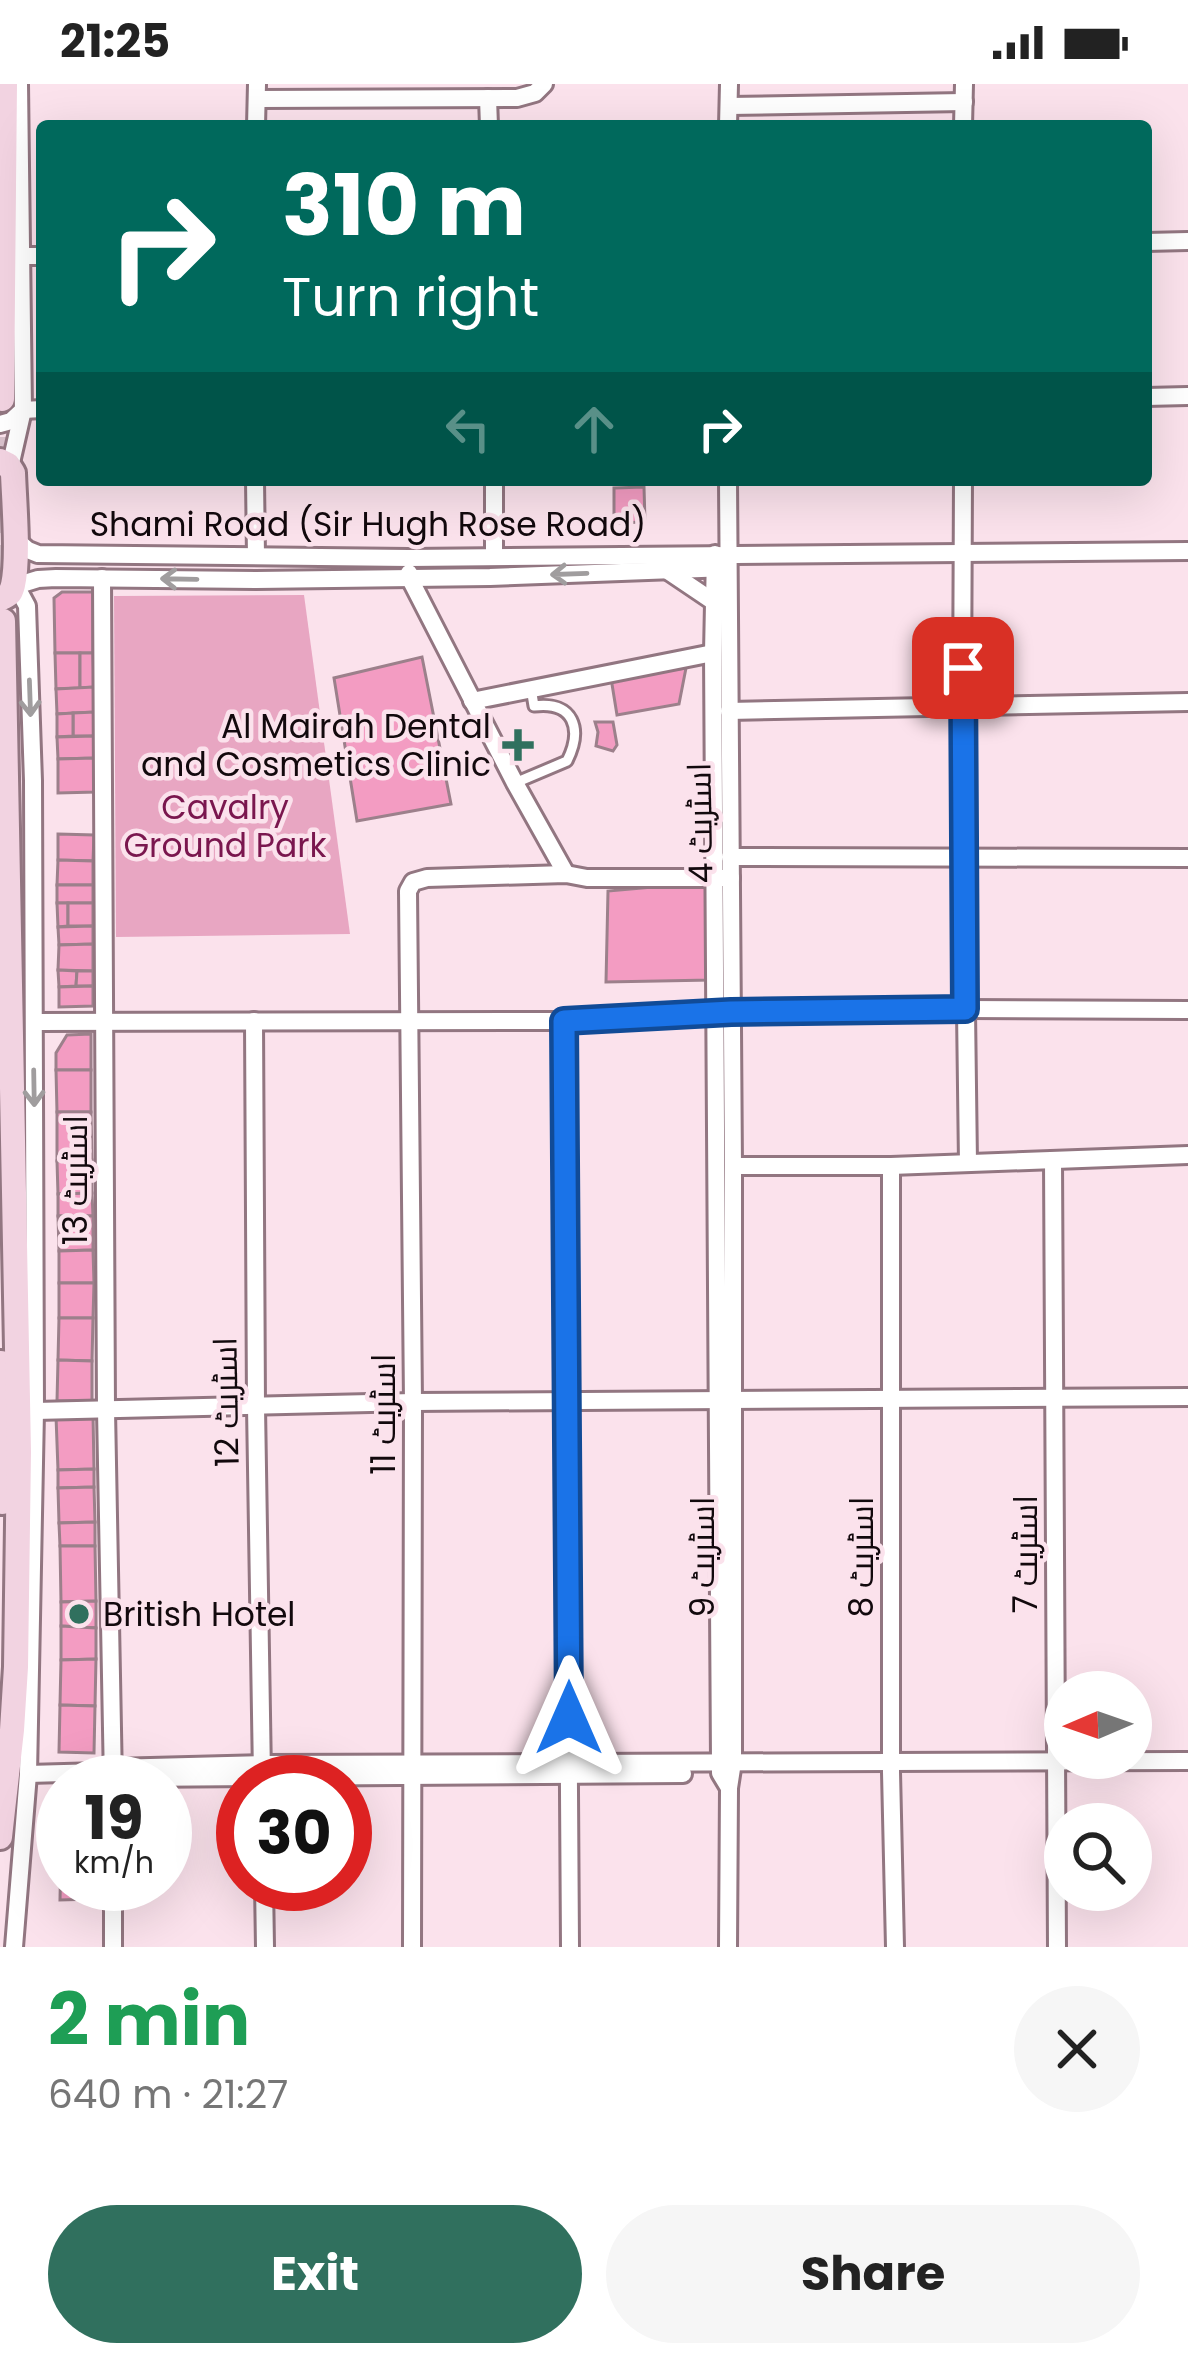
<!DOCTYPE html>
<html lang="en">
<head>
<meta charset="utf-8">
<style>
	body { margin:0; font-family:Poppins,Cairo,sans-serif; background:#f6f6f6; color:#222; height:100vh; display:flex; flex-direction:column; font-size:45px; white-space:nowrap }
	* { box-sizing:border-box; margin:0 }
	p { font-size:39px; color:#767676 }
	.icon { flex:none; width:66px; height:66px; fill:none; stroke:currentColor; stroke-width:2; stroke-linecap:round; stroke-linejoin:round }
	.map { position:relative; height:1863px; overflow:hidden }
	.sheet { display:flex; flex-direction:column; background:#fff; flex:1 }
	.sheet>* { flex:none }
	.guide { position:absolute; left:36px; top:36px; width:1116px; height:366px; border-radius:12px; box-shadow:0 12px 48px #0002; background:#00695c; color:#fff; overflow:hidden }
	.needle { width:78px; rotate:268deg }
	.controls { position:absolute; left:1044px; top:1587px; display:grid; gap:24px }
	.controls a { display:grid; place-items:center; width:108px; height:108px; border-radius:50%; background:#fff; box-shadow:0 12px 48px #0002; font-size:60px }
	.speed { position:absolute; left:36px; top:1671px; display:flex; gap:24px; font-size:60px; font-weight:700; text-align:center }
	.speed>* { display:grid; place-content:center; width:156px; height:156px; border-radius:50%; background:#fff; box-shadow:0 12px 48px #0002; line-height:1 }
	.speed small { font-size:30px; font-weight:400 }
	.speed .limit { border:18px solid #d22; background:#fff; color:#111 }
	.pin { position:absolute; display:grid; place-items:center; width:102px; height:102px; color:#fff; margin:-51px; border-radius:24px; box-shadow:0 6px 18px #0006 }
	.me { position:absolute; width:132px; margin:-66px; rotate:0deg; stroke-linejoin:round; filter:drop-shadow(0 0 9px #0008) }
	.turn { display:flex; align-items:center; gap:42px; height:252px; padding:0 48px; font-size:54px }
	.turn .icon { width:156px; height:156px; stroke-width:2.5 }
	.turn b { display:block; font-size:84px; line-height:102px }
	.lanes { display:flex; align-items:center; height:114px; padding:0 48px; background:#0003; justify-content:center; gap:60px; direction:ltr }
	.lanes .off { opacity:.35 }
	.round { display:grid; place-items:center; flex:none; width:126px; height:126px; border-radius:63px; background:#f6f6f6 }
	.head { display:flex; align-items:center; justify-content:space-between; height:204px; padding:0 48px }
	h1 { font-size:72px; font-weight:700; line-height:90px; color:#1e9e55 }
	.primary-button { display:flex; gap:24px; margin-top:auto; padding:24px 48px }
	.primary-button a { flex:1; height:138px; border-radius:72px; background:#30705e; color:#fff; font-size:48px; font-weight:700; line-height:138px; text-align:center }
	.primary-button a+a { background:#f6f6f6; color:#222 }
	.status { display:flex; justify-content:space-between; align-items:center; height:84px; padding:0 60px; background:#fff; direction:ltr }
	.status svg { height:33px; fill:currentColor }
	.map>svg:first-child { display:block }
	.green { fill:#e8a6c2 }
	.building { fill:#f39cc2; stroke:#9c808b; stroke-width:3 }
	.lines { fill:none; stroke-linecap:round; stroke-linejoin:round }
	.secondary-tunnel { stroke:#d8c1cb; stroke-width:24; stroke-dasharray:24 12; stroke-linecap:butt }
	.lane-casing { stroke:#927681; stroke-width:15 }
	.street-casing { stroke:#927681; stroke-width:22 }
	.secondary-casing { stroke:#927681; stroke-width:30 }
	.lane { stroke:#fff; stroke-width:9 }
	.street { stroke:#fff; stroke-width:16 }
	.secondary { stroke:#f2d3e1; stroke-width:24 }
	.oneway { stroke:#a09d9e }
	.route-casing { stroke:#114b97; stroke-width:30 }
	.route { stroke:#1a73e8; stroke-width:21 }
	.poi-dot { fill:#30705e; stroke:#fbe2ec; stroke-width:4.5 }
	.labels { text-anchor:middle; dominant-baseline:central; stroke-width:9; stroke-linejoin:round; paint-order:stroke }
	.street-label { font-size:33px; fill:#12090d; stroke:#fbe2ec }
	.poi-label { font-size:33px; fill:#12090d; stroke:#fbe2ec; text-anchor:end }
	.park-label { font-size:33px; fill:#7a164e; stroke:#fbe2ec }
</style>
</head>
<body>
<div class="status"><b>21:25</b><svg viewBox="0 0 49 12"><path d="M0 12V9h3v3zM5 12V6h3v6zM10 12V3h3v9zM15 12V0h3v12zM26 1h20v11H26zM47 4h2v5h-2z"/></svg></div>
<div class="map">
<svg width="1188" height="1863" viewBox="0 0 1188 1863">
	<rect width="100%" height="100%" fill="#fbe2ec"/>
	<polygon class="green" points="304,511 350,850 116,853 114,512"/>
	<g class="building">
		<polygon points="644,403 645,438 614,439 614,404"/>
		<polygon points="62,508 93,508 93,569 55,569 54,514"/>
		<polygon points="55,569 80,569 80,604 56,605"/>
		<polygon points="80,569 93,569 94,603 80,604"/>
		<polygon points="422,573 451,720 357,737 334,594"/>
		<polygon points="686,584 679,620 617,631 611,594"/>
		<polygon points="94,603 95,628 57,630 56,605"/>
		<polygon points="95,628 95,652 73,652 73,629"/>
		<polygon points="73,629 73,652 57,653 57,630"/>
		<polygon points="595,638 613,638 617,661 613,667 596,662 598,648"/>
		<polygon points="95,652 95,674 58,675 57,653"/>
		<polygon points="95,674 96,708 58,709 58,675"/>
		<polygon points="58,750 94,751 93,777 58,776"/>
		<polygon points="58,776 93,777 93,801 57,801"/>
		<polygon points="709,798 711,896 606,898 608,807"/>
		<rect x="57" y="801" width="36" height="18"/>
		<polygon points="57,819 68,819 68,842 58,843"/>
		<rect x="68" y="819" width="25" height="23"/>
		<polygon points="93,842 93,860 59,861 58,843"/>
		<polygon points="93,860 93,887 58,886 59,861"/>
		<polygon points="58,886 77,887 76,902 59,903"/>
		<polygon points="77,887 93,887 93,902 76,902"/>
		<polygon points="93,902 93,922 59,923 59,903"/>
		<polygon points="91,950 91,986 56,986 56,969 67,951"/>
		<polygon points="56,986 91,986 91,1028 57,1028"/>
		<polygon points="57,1028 91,1028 92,1076 57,1077"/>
		<polygon points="92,1076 92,1109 58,1110 57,1077"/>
		<polygon points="92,1109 93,1132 58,1132 58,1110"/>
		<polygon points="58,1132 93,1132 93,1166 59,1167"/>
		<polygon points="93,1166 94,1199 59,1199 59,1167"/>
		<polygon points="59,1199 94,1199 93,1234 59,1234"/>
		<polygon points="59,1234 93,1234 92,1277 58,1276"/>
		<polygon points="58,1276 92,1277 92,1317 57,1317"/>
		<polygon points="93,1331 94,1385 58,1386 56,1332"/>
		<polygon points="94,1385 94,1403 58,1404 58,1386"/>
		<polygon points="94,1403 95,1438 59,1439 58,1404"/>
		<polygon points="95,1438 95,1462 60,1462 59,1439"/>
		<polygon points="60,1462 95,1462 96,1517 61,1518"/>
		<polygon points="96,1517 96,1544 61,1542 61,1518"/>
		<polygon points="61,1542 96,1544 96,1575 61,1576"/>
		<polygon points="96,1575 95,1622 60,1621 61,1576"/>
		<polygon points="60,1621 95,1622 94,1669 59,1668"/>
		<polygon points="61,1767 63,1800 95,1800 94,1815 60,1816"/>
	</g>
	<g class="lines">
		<polyline class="secondary-tunnel" points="2,317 3,522"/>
		<defs>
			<path id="lane" d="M 515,699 L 567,677 C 583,645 574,617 534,622 L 531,604"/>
			<g id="street">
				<polyline points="488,14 489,42"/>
				<polyline points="257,15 517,14 535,9 544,0"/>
				<polyline points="729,22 964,18"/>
				<polyline points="256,42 257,0"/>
				<polyline points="728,42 729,0"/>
				<polyline points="963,42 964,0"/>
				<polyline points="1146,158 1188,157"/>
				<polyline points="21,172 42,172"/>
				<polyline points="1146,313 1188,312"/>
				<polyline points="0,340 11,337 23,326 42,325"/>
				<polyline points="10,383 23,326 19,0"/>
				<polyline points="255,396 256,472"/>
				<polyline points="494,396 494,473"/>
				<polyline points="728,396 733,1082 733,1678 729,1704 728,1863"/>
				<polyline points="963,396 962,622 968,1079"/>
				<polyline points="14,454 28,466 38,470 409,474 1188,467"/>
				<polyline points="715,470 713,569 720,1678 720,1689 729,1704"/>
				<polyline points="668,487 714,518"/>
				<polyline points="409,489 409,493 515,699 566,790"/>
				<polyline points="102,494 106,1326 113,1698"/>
				<polyline points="472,617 713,569"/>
				<polyline points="729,627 1188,618"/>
				<polyline points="730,773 1188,774"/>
				<polyline points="254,937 256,1323 262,1691"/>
				<polyline points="564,937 570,1863"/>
				<polyline points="34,938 564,937 731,928 965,925 1188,926"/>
				<polyline points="1053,1076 1057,1863"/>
				<polyline points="733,1082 891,1082 1188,1071"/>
				<polyline points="891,1082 891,1688 895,1863"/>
				<polyline points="35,1327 413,1318 1188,1313"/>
				<polyline points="28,1690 100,1688 112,1684 261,1680 1188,1677"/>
				<polyline points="133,1694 683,1690"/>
				<polyline points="264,1800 265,1863"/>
				<polyline points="14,1863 28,1690 35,1327 33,697 27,522 20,509 12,503 38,495 56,494 256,496 490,493 728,484"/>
				<polyline points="113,1863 113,1800"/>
				<polyline points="412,1863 413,1318 408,807 413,798 427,794 566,790 587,794 731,794"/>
			</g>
			<g id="secondary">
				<polyline points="2,315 5,0"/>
				<path d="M 0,377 L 8,381 L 13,389 C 14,418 19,474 13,501 C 10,512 9,510 0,515"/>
				<polyline points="1,1279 2,1418"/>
				<polyline points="0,1753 12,1646 16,1583 19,1368 3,537"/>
			</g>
		</defs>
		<use href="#lane" class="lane-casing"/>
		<use href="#street" class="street-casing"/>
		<use href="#secondary" class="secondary-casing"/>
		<use href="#lane" class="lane"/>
		<use href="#street" class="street"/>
		<use href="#secondary" class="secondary"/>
	</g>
	<defs><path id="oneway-shaft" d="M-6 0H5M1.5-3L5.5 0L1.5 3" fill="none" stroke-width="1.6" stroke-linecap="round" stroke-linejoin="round" transform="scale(3)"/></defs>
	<g class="oneway">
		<use href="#oneway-shaft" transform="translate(569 490) rotate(178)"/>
		<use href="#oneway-shaft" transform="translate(179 495) rotate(-179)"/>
		<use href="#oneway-shaft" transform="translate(30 614) rotate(88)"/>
		<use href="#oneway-shaft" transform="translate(34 1004) rotate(89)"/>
	</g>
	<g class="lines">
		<defs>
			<polyline id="route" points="569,1634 564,937 731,928 965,925 963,584"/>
		</defs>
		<use href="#route" class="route-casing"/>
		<use href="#route" class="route"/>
	</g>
	<g class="poi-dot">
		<path d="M512 643h12v12h12v12h-12v12h-12v-12h-12v-12h12z"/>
		<circle cx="79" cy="1530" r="12"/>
	</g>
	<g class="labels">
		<g class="street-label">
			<text x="368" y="440">Shami Road (Sir Hugh Rose Road)</text>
			<text transform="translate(700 739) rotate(-91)">اسٹریٹ 4</text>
			<text transform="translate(75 1096) rotate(-90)">اسٹریٹ 13</text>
			<text transform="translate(226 1318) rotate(-91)">اسٹریٹ 12</text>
			<text transform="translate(383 1330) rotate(-90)">اسٹریٹ 11</text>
			<text transform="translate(1025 1470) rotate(-90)">اسٹریٹ 7</text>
			<text transform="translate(702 1473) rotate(-90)">اسٹریٹ 9</text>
			<text transform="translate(861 1473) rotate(-90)">اسٹریٹ 8</text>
		</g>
		<g class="poi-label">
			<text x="491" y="642">Al Mairah Dental<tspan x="491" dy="38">and Cosmetics Clinic</tspan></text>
			<text x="103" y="1530" text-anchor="start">British Hotel</text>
		</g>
		<g class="park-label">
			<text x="225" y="723">Cavalry<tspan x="225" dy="38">Ground Park</tspan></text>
		</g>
	</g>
</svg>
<div class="controls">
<a><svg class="needle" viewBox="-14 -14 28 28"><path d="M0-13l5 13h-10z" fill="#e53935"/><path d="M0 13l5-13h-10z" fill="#767676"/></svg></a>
<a><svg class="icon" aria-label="search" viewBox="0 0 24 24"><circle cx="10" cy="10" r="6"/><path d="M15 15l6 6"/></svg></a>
</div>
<div class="speed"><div>19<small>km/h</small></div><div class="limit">30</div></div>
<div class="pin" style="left:963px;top:584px;background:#d93025"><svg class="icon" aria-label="arrive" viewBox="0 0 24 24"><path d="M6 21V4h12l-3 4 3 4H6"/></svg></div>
<svg class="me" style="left:569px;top:1634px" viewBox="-20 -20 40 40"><path d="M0-17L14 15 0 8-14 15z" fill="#1a73e8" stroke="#fff" stroke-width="4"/></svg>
<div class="guide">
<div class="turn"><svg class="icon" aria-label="right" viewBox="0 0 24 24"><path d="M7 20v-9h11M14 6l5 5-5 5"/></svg><div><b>310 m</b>Turn right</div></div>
<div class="lanes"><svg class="icon off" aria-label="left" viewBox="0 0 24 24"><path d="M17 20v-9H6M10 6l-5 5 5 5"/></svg><svg class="icon off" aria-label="ahead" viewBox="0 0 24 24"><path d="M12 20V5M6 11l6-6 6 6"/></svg><svg class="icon" aria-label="right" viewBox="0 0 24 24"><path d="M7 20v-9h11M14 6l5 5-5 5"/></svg></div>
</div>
</div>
<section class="sheet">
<div class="head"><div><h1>2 min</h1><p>640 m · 21:27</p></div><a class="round"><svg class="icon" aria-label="close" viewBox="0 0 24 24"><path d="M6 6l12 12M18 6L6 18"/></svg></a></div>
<div class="primary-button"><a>Exit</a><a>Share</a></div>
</section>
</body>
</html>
